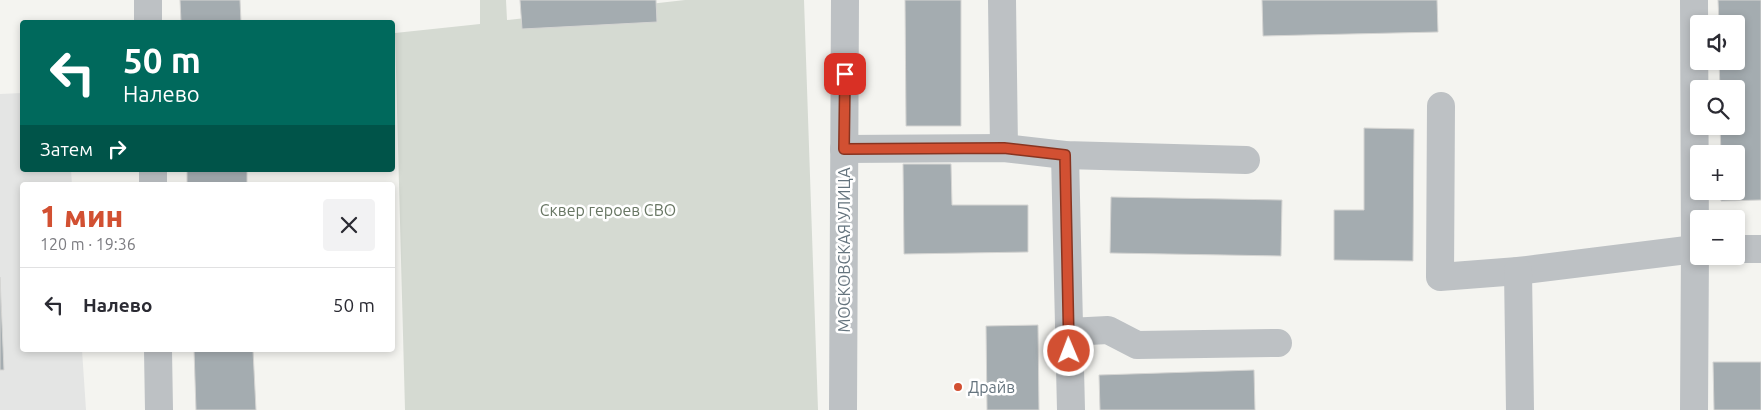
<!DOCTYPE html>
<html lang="ru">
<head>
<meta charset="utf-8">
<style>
	body { margin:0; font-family:Ubuntu,sans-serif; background:#f2f2f3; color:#2b2b33; height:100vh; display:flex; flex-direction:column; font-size:19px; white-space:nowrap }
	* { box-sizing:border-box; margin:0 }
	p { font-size:16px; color:#7c7c81 }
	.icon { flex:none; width:28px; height:28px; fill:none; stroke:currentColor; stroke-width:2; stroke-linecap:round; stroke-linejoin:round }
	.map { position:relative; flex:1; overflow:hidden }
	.drawer { position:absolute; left:20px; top:182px; width:375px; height:170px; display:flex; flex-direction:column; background:#fff; border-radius:5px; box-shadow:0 2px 8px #0003 }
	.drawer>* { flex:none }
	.banner { position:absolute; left:20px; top:20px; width:375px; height:152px; border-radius:5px; box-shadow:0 2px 8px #0003; background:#00695c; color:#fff; overflow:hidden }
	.buttons { position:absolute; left:1690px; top:15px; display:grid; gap:10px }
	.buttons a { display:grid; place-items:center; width:55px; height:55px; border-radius:5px; background:#fff; box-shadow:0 2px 8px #0003; font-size:25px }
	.pin { position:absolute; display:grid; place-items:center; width:42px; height:42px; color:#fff; margin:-21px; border-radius:10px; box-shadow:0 2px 8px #0006 }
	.me { position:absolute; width:55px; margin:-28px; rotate:359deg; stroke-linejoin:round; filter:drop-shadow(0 0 4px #0008) }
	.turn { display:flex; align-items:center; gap:18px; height:105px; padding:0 20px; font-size:22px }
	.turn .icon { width:65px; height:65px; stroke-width:2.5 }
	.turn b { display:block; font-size:35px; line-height:42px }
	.then { display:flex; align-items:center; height:48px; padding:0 20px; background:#0003; gap:10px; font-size:19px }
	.round { display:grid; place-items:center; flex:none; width:52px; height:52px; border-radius:5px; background:#f2f2f3 }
	.overview { display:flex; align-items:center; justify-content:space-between; height:85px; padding:0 20px }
	h1 { font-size:30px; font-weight:800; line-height:38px; color:#d25032 }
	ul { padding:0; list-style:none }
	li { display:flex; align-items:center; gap:15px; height:75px; padding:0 20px; border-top:1px solid #e1e1e2 }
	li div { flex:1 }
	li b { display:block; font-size:19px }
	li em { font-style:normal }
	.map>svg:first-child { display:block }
	.built { fill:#e4e5e4 }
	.green { fill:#d5dad2 }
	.building { fill:#a4acb0; stroke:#d5d5d3 }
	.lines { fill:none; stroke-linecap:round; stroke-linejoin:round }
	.minor { stroke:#bdc1c4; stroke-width:28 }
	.route-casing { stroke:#883420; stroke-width:12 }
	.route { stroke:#d25032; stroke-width:9 }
	.poi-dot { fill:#d25032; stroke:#fff; stroke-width:2 }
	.labels { text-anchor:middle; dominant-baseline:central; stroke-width:5; stroke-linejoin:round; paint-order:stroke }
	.park-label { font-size:16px; fill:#687663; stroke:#fff }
	.street-label { font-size:16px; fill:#65747e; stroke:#fff }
	.poi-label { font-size:16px; fill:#65747e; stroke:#fff; text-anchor:start }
</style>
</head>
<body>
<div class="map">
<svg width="1761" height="410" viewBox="0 0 1761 410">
	<rect width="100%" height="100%" fill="#f4f4f0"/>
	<polygon class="built" points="22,93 22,170 71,170 72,185 22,185 22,350 82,350 86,410 0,410 0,94"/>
	<polygon class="green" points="480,0 506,0 507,20 685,0 804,0 818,410 405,410 395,33 480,24"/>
	<g class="building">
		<polygon points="180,0 240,0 241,22 181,22"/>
		<polygon points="520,0 656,0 657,22 522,29"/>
		<polygon points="905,0 961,0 961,126 906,126"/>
		<polygon points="1262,0 1437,0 1438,32 1263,36"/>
		<polygon points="1718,0 1761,0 1761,200 1721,201 1721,191 1736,191 1736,154 1721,154 1720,126 1736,126 1736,89 1720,89 1719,61 1736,61 1736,24 1719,24"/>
		<polygon points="1364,128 1414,129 1413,261 1334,260 1334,210 1364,210"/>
		<polygon points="903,164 951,164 952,205 1028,205 1028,252 904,254"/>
		<rect x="187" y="170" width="60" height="15"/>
		<polygon points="1111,197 1282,200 1281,256 1110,253"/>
		<polygon points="0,277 4,370 0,370"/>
		<polygon points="1038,325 1039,410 987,410 986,326"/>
		<polygon points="194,350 253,350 256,410 196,410"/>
		<polygon points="1713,362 1761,362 1761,410 1714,410"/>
		<polygon points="1254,370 1255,410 1100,410 1099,375"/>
	</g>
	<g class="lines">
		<g class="minor">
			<polyline points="148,0 148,22"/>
			<polyline points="1002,0 1004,148"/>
			<polyline points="1694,0 1695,249 1699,249"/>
			<polyline points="1441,106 1440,277 1518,271 1695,249 1694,410"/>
			<polyline points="844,149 1004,148 1065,155 1246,160"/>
			<polyline points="1065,155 1071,410"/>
			<polyline points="153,170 153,185"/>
			<polyline points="1736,249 1761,249"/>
			<polyline points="1518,271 1520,410"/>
			<polyline points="1069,332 1108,330 1137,345 1278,343"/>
			<polyline points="158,350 159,410"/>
			<polyline points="843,410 845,0"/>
		</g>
	</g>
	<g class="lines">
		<defs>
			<polyline id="route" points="845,74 844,149 1004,148 1065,155 1069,351"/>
		</defs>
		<use href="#route" class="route-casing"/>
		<use href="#route" class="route"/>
	</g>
	<circle class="poi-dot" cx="958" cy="387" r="5"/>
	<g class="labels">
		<g class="park-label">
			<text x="608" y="210">Сквер героев СВО</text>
		</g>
		<g class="street-label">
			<text transform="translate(844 250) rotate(-90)">МОСКОВСКАЯ УЛИЦА</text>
		</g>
		<g class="poi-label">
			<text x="968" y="387">Драйв</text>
		</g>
	</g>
</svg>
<div class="buttons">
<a><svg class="icon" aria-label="sound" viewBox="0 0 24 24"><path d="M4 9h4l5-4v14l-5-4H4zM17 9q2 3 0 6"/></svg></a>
<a><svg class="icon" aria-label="search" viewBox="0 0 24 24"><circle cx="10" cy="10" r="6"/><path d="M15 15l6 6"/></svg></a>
<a>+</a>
<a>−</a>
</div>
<div class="pin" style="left:845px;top:74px;background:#d93025"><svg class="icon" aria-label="arrive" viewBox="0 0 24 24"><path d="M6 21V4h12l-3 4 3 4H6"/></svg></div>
<svg class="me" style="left:1069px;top:351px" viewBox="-20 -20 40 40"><circle r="17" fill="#d25032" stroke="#fff" stroke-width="3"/><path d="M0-11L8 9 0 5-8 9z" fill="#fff"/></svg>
<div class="banner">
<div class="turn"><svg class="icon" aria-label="left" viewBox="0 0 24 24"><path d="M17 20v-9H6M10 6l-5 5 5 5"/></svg><div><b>50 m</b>Налево</div></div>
<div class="then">Затем<svg class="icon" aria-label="right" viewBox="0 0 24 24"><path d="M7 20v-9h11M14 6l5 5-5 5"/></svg></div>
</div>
<section class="drawer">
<div class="overview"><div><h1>1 мин</h1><p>120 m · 19:36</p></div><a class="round"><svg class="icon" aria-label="close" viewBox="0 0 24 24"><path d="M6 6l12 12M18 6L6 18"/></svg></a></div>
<ul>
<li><svg class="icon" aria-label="left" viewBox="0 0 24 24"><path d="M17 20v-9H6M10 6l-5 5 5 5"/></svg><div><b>Налево</b></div><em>50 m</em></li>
</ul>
</section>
</div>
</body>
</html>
